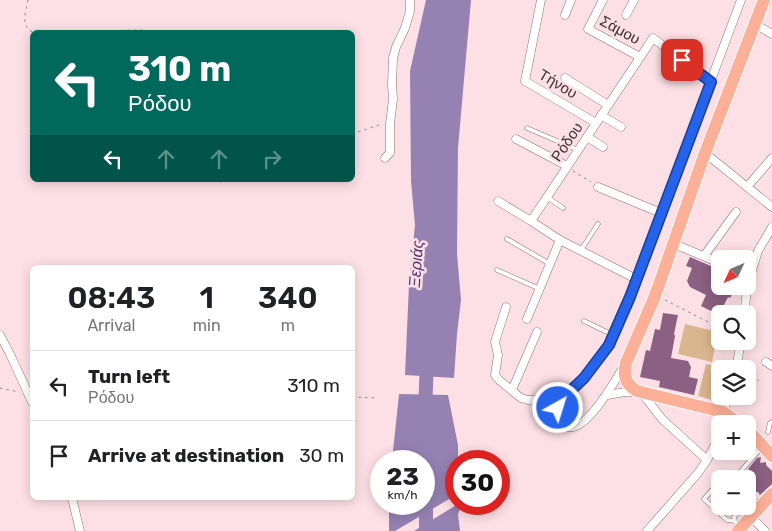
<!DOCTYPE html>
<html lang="en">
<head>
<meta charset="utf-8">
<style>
	body { margin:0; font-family:Rubik,sans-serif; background:#f6f6f6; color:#202124; height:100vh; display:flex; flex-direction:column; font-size:19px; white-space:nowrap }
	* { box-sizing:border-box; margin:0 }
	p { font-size:16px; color:#757577 }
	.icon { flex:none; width:28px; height:28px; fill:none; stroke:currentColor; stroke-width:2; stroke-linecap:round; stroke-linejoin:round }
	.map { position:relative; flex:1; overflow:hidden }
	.details { position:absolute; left:30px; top:265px; width:325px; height:235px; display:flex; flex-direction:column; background:#fff; border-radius:8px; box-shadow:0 2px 12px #0003 }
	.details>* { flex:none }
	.top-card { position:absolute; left:30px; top:30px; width:325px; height:152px; border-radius:8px; box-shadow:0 2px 12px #0003; background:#00695c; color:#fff; overflow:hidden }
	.needle { width:32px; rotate:226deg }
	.tools { position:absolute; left:711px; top:250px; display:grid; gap:10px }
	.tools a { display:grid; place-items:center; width:45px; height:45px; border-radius:8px; background:#fff; box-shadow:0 2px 12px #0003; font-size:25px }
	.speed { position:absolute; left:370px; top:450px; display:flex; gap:10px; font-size:25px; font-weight:700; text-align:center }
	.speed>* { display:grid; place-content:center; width:65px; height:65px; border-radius:50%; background:#fff; box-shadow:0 2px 12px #0003; line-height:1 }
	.speed small { font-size:12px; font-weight:400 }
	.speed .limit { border:8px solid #d22; background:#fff; color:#111 }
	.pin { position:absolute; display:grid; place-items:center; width:42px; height:42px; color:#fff; margin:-21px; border-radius:10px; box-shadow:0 2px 8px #0006 }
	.me { position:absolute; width:55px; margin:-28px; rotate:39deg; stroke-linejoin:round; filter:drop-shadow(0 0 4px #0008) }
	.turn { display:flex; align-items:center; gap:18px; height:105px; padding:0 15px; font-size:22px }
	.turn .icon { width:65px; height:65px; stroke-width:2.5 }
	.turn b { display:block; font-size:35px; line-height:42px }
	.lanes { display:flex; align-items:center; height:48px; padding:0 15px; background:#0003; justify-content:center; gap:25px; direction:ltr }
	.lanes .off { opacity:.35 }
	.eta { display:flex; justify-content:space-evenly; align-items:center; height:85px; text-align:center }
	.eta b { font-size:30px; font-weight:600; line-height:35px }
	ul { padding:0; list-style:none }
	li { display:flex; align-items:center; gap:15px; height:70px; padding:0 15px; border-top:1px solid #e0e0e0 }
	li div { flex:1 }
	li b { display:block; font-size:19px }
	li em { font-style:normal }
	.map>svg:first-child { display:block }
	.green { fill:#d9b68d }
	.water { fill:#9582b3 }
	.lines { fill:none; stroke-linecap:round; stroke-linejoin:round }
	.river { stroke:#9582b3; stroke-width:14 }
	.building { fill:#8b6082 }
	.lane-casing { stroke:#8d6e74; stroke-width:5 }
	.street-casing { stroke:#8d6e74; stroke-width:9 }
	.primary-casing { stroke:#fff; stroke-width:14 }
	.path { stroke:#998487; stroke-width:1; stroke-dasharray:2.5 4; stroke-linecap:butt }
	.lane { stroke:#fff; stroke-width:4 }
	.street { stroke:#fff; stroke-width:8 }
	.primary { stroke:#fdb098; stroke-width:12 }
	.route-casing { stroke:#184099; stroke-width:12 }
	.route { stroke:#2563eb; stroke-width:9 }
	.labels { text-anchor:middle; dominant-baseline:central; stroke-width:5; stroke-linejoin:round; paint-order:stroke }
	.street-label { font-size:15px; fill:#3c2f31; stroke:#fde0e5 }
	.water-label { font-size:16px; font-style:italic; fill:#4e3371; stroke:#fde0e5 }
</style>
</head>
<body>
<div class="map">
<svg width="772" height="531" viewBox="0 0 772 531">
	<rect width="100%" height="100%" fill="#fde0e5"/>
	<g class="green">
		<polygon points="685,324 718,332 712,362 678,354"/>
		<polygon points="706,364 724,368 720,369 720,386 716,401 698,396"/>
	</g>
	<g class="water">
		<polygon points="426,0 471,0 458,148 457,254 461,300 457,334 454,378 405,375 409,284 415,225 411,181 410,71"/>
		<polygon points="399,394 448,395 458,445 458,461 456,461 456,495 395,531 389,531 389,504 424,504 424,461 392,461"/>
		<polygon points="458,504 462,504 458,514 460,531 414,531"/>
	</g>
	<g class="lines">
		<g class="river">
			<polyline points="425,413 427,359"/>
			<polyline points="426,494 426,531"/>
		</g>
	</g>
	<g class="building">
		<polygon points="690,257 720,270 720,286 736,286 730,298 728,297 719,315 701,306 706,295 690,287 687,281 692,268 686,266"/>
		<polygon points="663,313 678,315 674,334 675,336 671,358 688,361 691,367 689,377 698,379 694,395 659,387 660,381 640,377 646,350 650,351 655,329 660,330"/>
		<polygon points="761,457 760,463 766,462 766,465 772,471 772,484 760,495 758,492 754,492 748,486 752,482 746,476 750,471 748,469 757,458"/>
	</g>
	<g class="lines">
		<defs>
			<g id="lane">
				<polyline points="527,128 578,150"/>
				<polyline points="547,197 563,208"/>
				<polyline points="507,239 550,264"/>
				<polyline points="581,250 598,224"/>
				<polyline points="497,270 540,289"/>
				<polyline points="584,321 613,335"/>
				<polyline points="768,432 770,423 772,422"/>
				<polyline points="722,479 724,476 727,479"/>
				<polyline points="743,479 741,471 761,448"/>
				<polyline points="720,481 704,499 727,520 735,521"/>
				<polyline points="748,502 749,501 760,502"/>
				<polyline points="735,522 734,517 743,506"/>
			</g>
			<g id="street">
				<polyline points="541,0 525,81 596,123"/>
				<polyline points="603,0 588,29 640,57"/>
				<polyline points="565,15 571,0"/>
				<polyline points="626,15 634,0"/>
				<polyline points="755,24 772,34"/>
				<polyline points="565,78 608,105"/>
				<polyline points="601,115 621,127"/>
				<polyline points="587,137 603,147"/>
				<polyline points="516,139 567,166"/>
				<polyline points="705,153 772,207"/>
				<polyline points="385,158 390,153 390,124 393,99 392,85 393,58 396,47 405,28 410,11 410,0"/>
				<polyline points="598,187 661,213"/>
				<polyline points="747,187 772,158"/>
				<polyline points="498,201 531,221 560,240 636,279"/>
				<polyline points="531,221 653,38 711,82"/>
				<polyline points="674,244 720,263"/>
				<polyline points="704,256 736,212"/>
				<polyline points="506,307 495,342 498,355 495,375 499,380 521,398 528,400 564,399 584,378 609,345 630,297 741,0"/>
				<polyline points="744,314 748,283 758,251 772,227"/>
				<polyline points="527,319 560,240"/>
				<polyline points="0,335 10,354 32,402"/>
				<polyline points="766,362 772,366"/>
				<polyline points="736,369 741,341"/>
				<polyline points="512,390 537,332"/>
				<polyline points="607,395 625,392 641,392 662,419 707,460"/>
				<path d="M 559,420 C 557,412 557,404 564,399"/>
				<polyline points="721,424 728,396"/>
				<path d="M 568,427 C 586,432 615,381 624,366"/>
				<polyline points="72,498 80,531"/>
				<polyline points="751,517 765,531"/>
				<polyline points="647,531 698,473 707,460 716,443 720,426"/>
			</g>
			<g id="primary">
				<path d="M 740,424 L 723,412 L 637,391 C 626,385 623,375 626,363 L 655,296 L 705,153 L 764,0"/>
				<polyline points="748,430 772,456"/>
				<polyline points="738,531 772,494"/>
			</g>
		</defs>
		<use href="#lane" class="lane-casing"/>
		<use href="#street" class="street-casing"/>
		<use href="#primary" class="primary-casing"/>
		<g class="path">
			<path d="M 28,0 C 26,11 21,23 30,31 L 63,32 L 139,30 L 142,30 L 143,32"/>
			<polyline points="352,134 382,124"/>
			<polyline points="573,171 591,182"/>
			<polyline points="220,182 229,180"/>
			<polyline points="665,300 720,328"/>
			<polyline points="748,371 759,381"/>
			<polyline points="0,388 19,392"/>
			<polyline points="352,397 377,398"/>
		</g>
		<use href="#lane" class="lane"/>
		<use href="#street" class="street"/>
		<use href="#primary" class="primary"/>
	</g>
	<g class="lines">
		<defs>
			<polyline id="route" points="558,408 560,401 584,378 609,345 630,297 711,82 682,60"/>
		</defs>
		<use href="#route" class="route-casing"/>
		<use href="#route" class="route"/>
	</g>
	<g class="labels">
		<g class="street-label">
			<text transform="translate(620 30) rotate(29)">Σάμου</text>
			<text transform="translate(558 84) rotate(31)">Τήνου</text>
			<text transform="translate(567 142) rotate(-56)">Ρόδου</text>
		</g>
		<g class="water-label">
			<text transform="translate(416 264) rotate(-86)">Ξεριάς</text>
		</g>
	</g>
</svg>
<div class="tools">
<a><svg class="needle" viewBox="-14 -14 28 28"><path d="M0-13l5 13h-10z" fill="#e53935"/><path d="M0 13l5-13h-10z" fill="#757577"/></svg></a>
<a><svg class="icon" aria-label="search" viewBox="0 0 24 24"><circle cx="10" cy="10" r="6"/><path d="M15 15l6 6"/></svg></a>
<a><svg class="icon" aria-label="layers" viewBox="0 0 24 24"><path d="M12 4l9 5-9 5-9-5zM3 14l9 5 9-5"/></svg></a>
<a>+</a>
<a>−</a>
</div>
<div class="speed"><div>23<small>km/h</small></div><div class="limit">30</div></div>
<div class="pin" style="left:682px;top:60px;background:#d93025"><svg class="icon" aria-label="arrive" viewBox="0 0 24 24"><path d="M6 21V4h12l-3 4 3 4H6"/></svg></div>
<svg class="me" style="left:558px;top:408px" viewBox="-20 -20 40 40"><circle r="17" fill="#2563eb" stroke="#fff" stroke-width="3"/><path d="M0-11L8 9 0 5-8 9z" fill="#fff"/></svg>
<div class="top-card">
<div class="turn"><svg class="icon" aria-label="left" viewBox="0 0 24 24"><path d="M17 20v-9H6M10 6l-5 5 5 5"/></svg><div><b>310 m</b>Ρόδου</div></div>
<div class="lanes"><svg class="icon" aria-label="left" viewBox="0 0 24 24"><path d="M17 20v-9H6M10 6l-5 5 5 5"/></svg><svg class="icon off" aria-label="ahead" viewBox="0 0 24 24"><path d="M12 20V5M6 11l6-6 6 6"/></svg><svg class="icon off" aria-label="ahead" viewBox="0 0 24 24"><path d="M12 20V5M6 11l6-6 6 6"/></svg><svg class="icon off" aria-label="right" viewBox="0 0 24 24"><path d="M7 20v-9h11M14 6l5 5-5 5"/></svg></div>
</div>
<section class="details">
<div class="eta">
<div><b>08:43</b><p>Arrival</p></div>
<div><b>1</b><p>min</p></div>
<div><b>340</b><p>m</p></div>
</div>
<ul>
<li><svg class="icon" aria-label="left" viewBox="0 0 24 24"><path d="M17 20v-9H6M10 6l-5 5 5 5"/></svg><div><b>Turn left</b><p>Ρόδου</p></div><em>310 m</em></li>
<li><svg class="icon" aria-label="arrive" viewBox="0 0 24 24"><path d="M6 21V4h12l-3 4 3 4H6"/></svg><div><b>Arrive at destination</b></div><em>30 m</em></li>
</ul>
</section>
</div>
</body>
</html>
